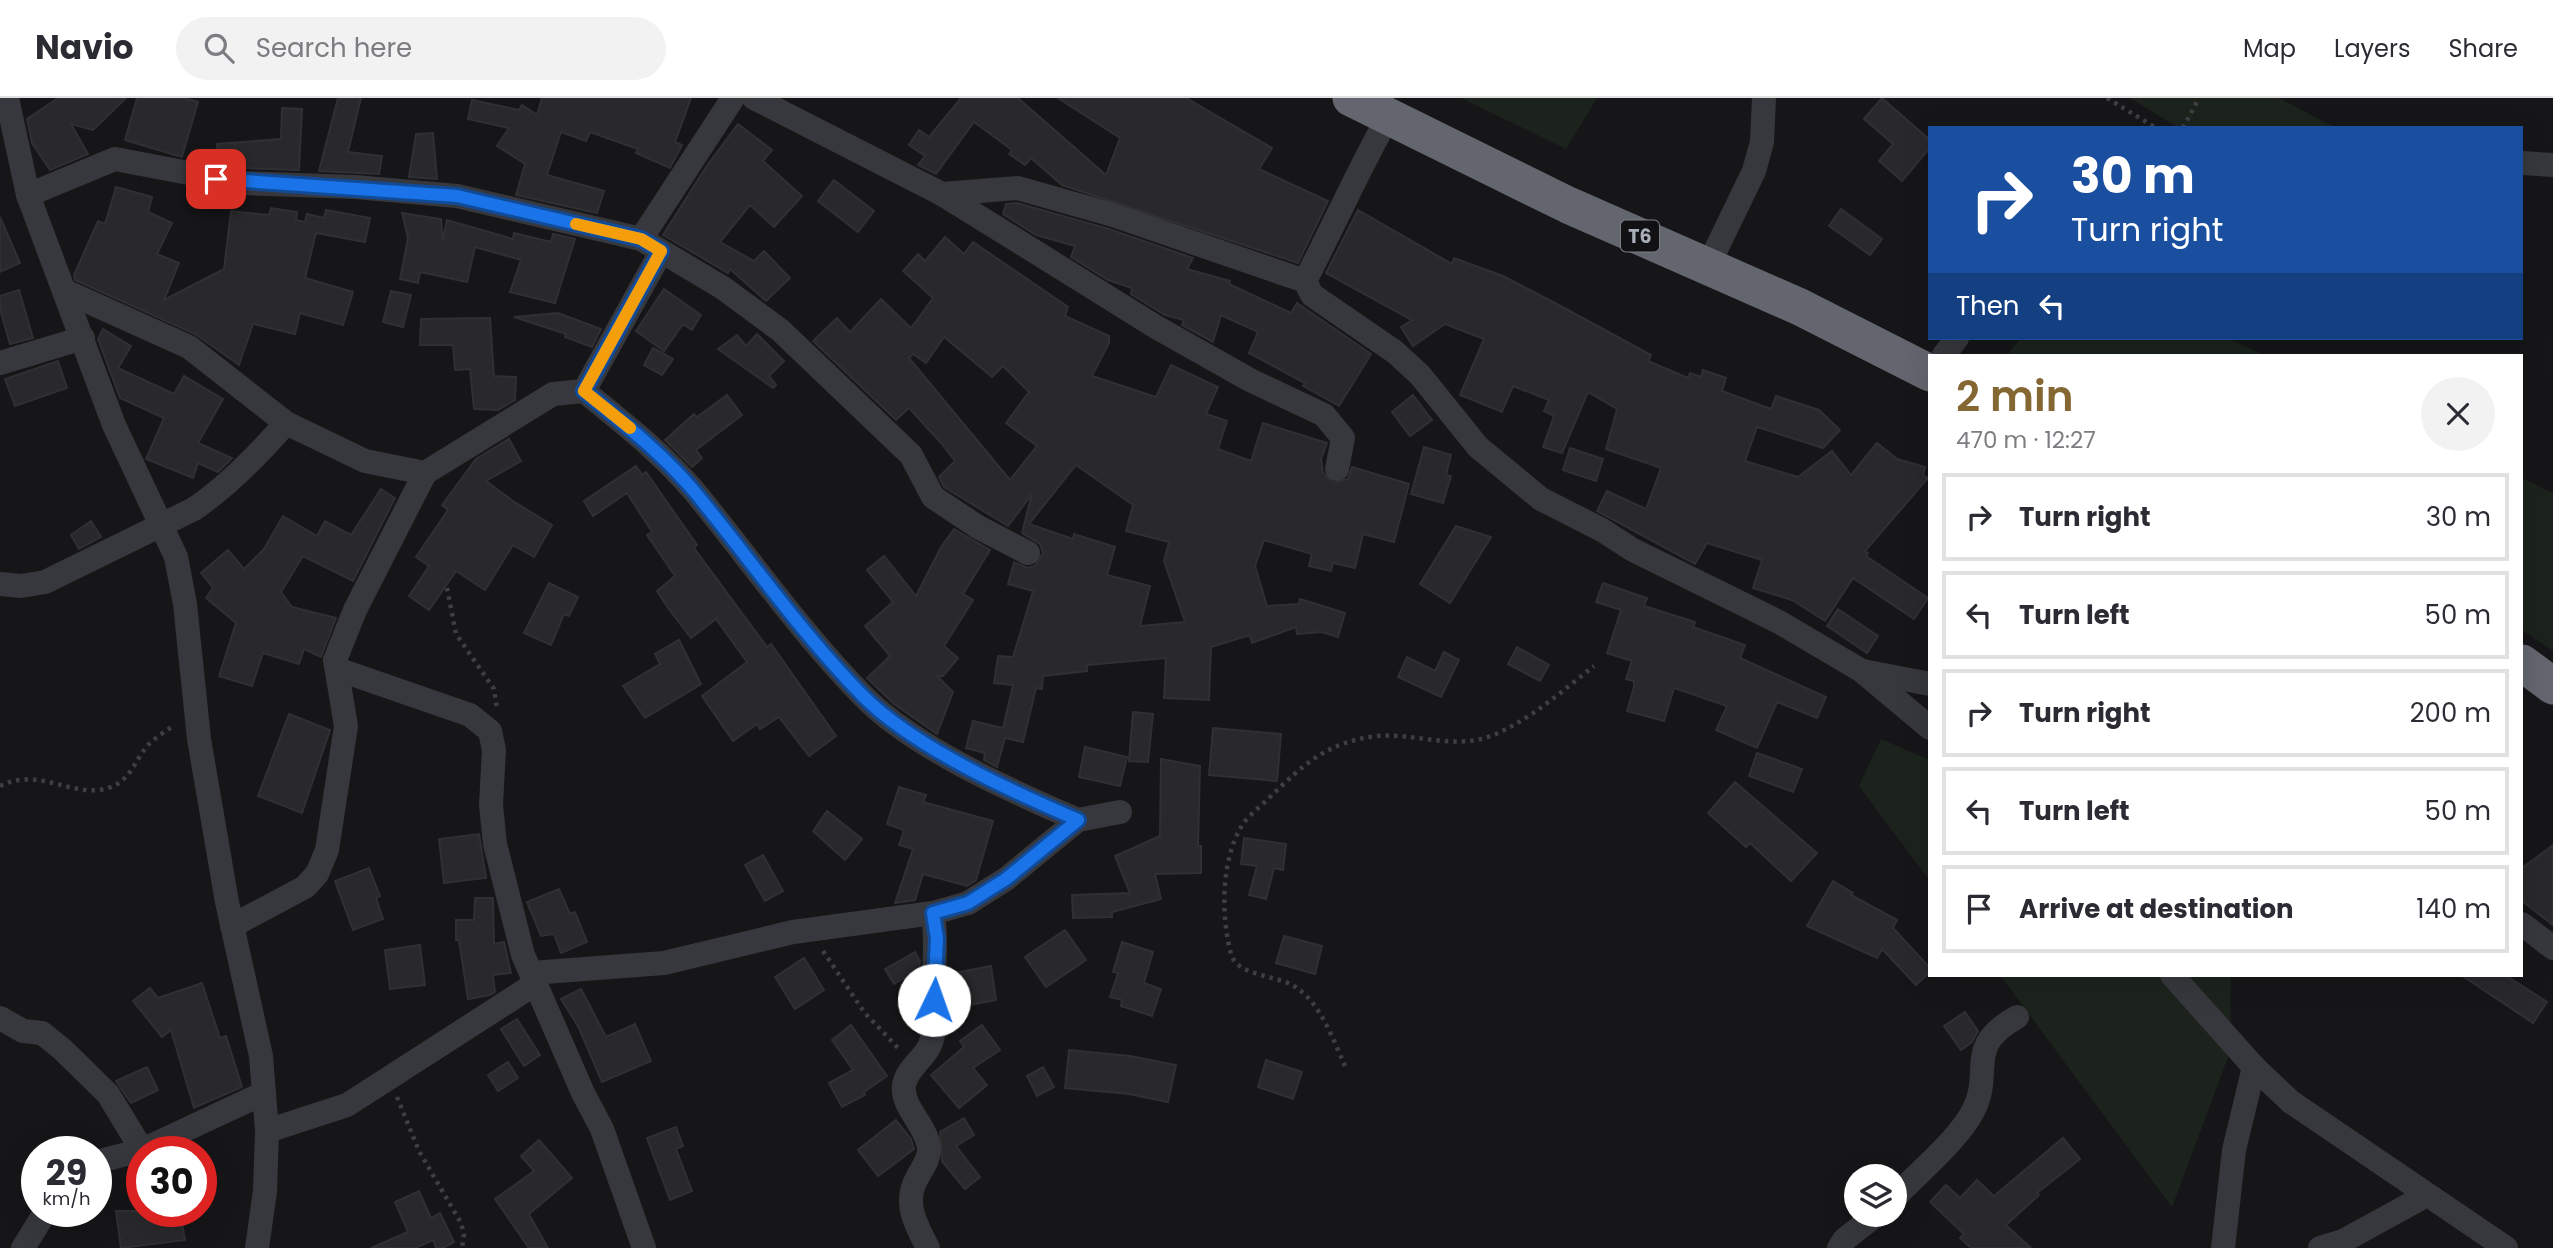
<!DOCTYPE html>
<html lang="en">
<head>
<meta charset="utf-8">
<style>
	body { margin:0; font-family:Poppins,sans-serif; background:#f2f2f3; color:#2b2b33; height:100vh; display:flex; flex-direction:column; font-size:26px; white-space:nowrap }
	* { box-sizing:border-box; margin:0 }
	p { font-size:23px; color:#7c7c81 }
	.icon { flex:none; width:38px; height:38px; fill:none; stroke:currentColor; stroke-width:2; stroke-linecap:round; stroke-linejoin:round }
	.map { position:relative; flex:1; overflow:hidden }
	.sheet { position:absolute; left:1928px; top:256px; width:595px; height:623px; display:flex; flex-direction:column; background:#fff; border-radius:0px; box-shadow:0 7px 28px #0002 }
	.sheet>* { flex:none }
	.guide { position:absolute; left:1928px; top:28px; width:595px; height:214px; border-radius:0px; box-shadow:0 7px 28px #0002; background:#1a4fa0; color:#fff; overflow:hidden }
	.fabs { position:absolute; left:1844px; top:1066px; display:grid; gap:14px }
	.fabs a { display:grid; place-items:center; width:63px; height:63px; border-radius:50%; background:#fff; box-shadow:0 7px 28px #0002; font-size:35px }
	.speed { position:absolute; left:21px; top:1038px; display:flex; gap:14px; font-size:35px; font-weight:700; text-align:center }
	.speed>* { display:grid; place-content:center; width:91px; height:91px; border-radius:50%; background:#fff; box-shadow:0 7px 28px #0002; line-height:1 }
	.speed small { font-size:18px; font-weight:400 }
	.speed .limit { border:10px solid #d22; background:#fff; color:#111 }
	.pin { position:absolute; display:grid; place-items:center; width:60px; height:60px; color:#fff; margin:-30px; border-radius:14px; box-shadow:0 4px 10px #0006 }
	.me { position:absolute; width:77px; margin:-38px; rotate:3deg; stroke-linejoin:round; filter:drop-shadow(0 0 5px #0008) }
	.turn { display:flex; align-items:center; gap:24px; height:147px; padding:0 28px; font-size:32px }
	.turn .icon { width:91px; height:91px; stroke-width:2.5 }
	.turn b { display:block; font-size:49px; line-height:60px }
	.then { display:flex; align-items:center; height:66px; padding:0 28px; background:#0003; gap:14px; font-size:26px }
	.round { display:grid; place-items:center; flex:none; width:74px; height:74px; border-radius:37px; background:#f2f2f3 }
	.headline { display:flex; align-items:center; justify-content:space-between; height:119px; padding:0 28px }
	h1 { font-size:42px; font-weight:600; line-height:52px; color:#856733 }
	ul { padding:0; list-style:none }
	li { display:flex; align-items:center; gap:21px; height:88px; margin:0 14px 10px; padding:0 14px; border:4px solid #e1e1e2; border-radius:0px }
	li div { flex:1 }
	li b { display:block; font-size:26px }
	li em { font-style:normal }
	header { display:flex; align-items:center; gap:42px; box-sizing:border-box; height:98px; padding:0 35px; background:#fff; border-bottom:2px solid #e1e1e2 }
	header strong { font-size:33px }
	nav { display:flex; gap:38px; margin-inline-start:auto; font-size:24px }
	.search { width:490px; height:63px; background:#f2f2f3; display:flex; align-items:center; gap:18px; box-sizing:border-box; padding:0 24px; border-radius:38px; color:#7c7c81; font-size:26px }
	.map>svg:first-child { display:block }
	.green { fill:#1c231d }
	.building { fill:#29292c; stroke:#303034; stroke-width:2; fill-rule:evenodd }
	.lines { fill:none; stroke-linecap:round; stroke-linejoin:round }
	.path { stroke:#3d3f44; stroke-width:4.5; stroke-dasharray:3.5 5; stroke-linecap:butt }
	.minor { stroke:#37383d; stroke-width:24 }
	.highway { stroke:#63666e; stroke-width:37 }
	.route-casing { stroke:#114b97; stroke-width:18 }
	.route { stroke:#1a73e8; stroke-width:12 }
	.slow { stroke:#f59e0b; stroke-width:12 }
	.labels { text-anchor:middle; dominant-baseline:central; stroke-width:7; stroke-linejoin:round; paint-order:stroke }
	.shield { fill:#111113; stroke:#7b7e86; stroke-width:2 }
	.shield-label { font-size:19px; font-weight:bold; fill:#a8adb8 }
</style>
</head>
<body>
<header>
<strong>Navio</strong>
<div class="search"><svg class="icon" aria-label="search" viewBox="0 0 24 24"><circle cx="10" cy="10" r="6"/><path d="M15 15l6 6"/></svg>Search here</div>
<nav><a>Map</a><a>Layers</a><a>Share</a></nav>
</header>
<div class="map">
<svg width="2553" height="1150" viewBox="0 0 2553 1150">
	<rect width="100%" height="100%" fill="#161618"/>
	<g class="green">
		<polygon points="1461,0 1597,0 1566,51"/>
		<polygon points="2130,0 2279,0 2336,30 2179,30"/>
		<polygon points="2021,240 2227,240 2264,257 2008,256"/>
		<polygon points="2522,380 2553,395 2553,553 2522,532"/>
		<polygon points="1881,641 1930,662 1930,783 1859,688"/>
		<polygon points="2000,877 2231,877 2230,954 2172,1109"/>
	</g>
	<g class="building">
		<polygon points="58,0 126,0 93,32 71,26 88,56 50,72 32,45 27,21"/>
		<polygon points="137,0 184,0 198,4 182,59 125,42"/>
		<polygon points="338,0 361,0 348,54 382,58 379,76 319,73"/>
		<polygon points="542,0 691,0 675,44 682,47 670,70 636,55 638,51 590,34 586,43 561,34 547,77 604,93 597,115 516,97 525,66 497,48 509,30 468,21 472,2 519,12 522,7 537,17"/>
		<polygon points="961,0 1018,0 1106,77 1120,40 1058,0 1186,0 1272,50 1259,71 1328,103 1298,165 1062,87 1031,60 1025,67 1009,56 1012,52 974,24 936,76 918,67 925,58 909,47 919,32 929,39"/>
		<polygon points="1882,0 1930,42 1930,50 1902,83 1879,63 1893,46 1864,21"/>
		<polygon points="282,10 302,11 299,72 243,70 218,66 217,46 281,41"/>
		<polygon points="738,26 772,52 763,63 802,98 774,129 750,107 720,144 754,163 764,153 790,180 766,203 730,171 728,175 663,137 706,69"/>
		<polygon points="433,35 437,81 409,79 416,36"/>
		<polygon points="834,82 874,113 858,134 818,103"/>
		<polygon points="116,89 152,99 148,114 172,125 157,156 179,165 164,202 224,171 231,113 269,117 271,110 297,114 296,122 305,124 307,116 324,120 326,112 370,120 365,144 316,135 305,180 353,194 343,227 300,215 295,236 253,226 239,267 195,236 75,182 74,177 98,123 105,126"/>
		<polygon points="1017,105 1109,131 1193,160 1187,171 1230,183 1229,186 1291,215 1297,205 1371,256 1339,308 1303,288 1305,285 1249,255 1258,234 1221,217 1213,244 1182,227 1184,222 1165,217 1131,196 1132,190 1108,182 1071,159 1075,148 1036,137 1003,116 1006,106"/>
		<polygon points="1841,111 1882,141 1870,157 1829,128"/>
		<polygon points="1358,112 1452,166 1454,160 1503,178 1555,205 1651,257 1648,263 1688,280 1690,275 1701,279 1703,272 1726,280 1722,293 1771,311 1776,298 1819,312 1840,332 1823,350 1757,329 1745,363 1798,379 1832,353 1851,377 1877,345 1897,361 1925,369 1923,378 1928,380 1865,453 1868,455 1866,458 1928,500 1914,521 1853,480 1825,523 1792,502 1753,490 1762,462 1707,445 1695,466 1597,413 1607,393 1646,411 1661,370 1606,351 1617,311 1588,294 1562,355 1543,349 1554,318 1544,313 1549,302 1513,288 1502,314 1460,297 1484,241 1445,226 1413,248 1401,229 1412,222 1326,175"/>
		<polygon points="402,115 441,121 443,142 447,122 513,141 514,135 551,144 553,136 575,141 555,205 510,194 521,162 475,149 467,184 420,174 418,185 400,181 408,140"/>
		<polygon points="0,119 20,165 0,174"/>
		<path d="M 945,139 L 964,156 L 973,144 L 1068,209 L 1065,218 L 1109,238 L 1109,245 L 1092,278 L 1156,299 L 1171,267 L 1218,289 L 1206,316 L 1227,323 L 1218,351 L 1251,363 L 1263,325 L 1327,345 L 1321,361 L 1323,375 L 1334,385 L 1348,381 L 1352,369 L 1409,386 L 1394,444 L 1363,436 L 1355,470 L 1333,465 L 1331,473 L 1309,468 L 1312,456 L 1264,442 L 1255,468 L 1267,508 L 1299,506 L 1300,501 L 1345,515 L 1338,539 L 1322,534 L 1297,536 L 1296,529 L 1252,545 L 1250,537 L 1211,549 L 1209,602 L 1164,600 L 1166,560 L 1087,567 L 1087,573 L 1043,578 L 1042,591 L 1036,590 L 1023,644 L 1005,640 L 997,669 L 984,662 L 985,655 L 966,650 L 973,623 L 1003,630 L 1013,587 L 994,585 L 998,558 L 1013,559 L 1033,493 L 1008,486 L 1014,464 L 1028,470 L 1035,468 L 1043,455 L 1040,446 L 1022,435 L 1032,396 L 1008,428 L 944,389 L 939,379 L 955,363 L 941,345 L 909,310 L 896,322 L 813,243 L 837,220 L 850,234 L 881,201 L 911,230 L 933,200 L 903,173 L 918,156 L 925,163 ZM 944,239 L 992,279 L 1003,268 L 1029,294 L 1006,325 L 1037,348 L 1010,382 L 909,260 L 913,256 L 926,265 ZM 1076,367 L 1133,407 L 1126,433 L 1169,444 L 1164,463 L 1185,524 L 1140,528 L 1150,488 L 1107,477 L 1115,449 L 1074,436 L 1073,441 L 1029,426 Z"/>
		<polygon points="664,191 701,217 692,232 683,226 664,253 636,233"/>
		<polygon points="19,192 33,240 10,246 0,211 0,198"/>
		<polygon points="391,193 411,197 403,229 383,224"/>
		<polygon points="558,215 601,231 592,249 565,239 566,236 514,219"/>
		<polygon points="490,220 494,278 516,279 515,302 498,312 474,311 470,271 455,272 453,247 420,247 421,221"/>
		<polygon points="103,231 131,248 118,270 174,296 184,278 223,301 198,345 232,360 218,374 198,365 193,380 146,361 164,320 120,300 98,241"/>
		<polygon points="757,236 784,263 769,278 776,287 773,290 718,251 737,237 746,248"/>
		<polygon points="653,250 673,261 662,277 644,267"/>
		<polygon points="58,263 67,290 15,308 5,281"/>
		<polygon points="727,297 742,317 696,352 702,360 692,369 665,342 694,316 697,319"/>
		<polygon points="1413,297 1432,322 1410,338 1392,314"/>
		<polygon points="509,341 521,363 486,383 513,403 552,427 534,459 513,447 485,492 456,473 429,512 409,498 429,468 416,459 448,412 442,407 476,361"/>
		<polygon points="1424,349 1451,357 1446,377 1451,378 1443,405 1411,396"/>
		<polygon points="1570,350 1603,361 1596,383 1563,372"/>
		<polygon points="636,368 642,377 646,374 697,447 694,450 767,549 771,546 836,638 809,658 779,619 760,631 757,626 733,643 702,598 747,564 716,521 691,540 668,510 657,493 675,478 647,437 652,434 627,395 593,418 584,403"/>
		<polygon points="381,391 395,400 353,483 303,458 281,494 292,509 336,520 321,559 304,551 299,566 263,555 252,588 219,578 236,525 206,500 213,490 201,475 228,452 244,471 264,451 283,418 317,438 325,423 351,437"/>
		<polygon points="91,423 101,439 79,451 71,437"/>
		<polygon points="1456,428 1491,439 1450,505 1420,486"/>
		<polygon points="954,431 990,452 963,496 973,502 944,548 958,560 943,578 937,578 953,594 937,636 894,606 867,580 890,558 865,528 893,504 867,472 884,458 916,498 941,449"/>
		<polygon points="549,485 578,499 569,518 564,516 551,547 524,535"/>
		<polygon points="1603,485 1647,500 1644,508 1695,524 1693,529 1745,547 1740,560 1826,599 1817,620 1777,604 1757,650 1716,632 1727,608 1674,590 1664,623 1627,613 1634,589 1634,583 1626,581 1632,563 1607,555 1621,512 1596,504"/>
		<polygon points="1838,511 1878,538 1867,555 1827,528"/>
		<polygon points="679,542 701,586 645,620 623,588 660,566 655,556"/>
		<polygon points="1517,549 1549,567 1540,583 1508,566"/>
		<polygon points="1444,554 1459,562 1441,599 1398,579 1407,559 1435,573"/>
		<polygon points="1133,614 1153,616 1148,664 1129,663"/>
		<polygon points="289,616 330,632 302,715 258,698"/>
		<polygon points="1213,630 1281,636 1277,683 1209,677"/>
		<polygon points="1085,649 1127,659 1120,688 1079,679"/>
		<polygon points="1757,655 1802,671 1793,694 1749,678"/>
		<polygon points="1161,661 1200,668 1198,748 1201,748 1201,775 1155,776 1161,801 1112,814 1112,819 1073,820 1072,797 1130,795 1115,758 1160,738"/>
		<polygon points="1735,684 1817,755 1791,783 1750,745 1746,749 1708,715"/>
		<polygon points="899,689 926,697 923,704 993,723 976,782 967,788 923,776 915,802 895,805 913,751 899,747 904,732 887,726"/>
		<polygon points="827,713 862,741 845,762 813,733"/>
		<polygon points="479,736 486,780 444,785 439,741"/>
		<polygon points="1244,740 1286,746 1283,772 1274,770 1266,801 1249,797 1257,768 1241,766"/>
		<polygon points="2553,747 2553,827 2522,803 2522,770"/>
		<polygon points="763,757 783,793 765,803 745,767"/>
		<polygon points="369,770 380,798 376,800 383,821 353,832 335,783"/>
		<polygon points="1833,783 1853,795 1851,797 1897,822 1893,830 1930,870 1930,874 1916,887 1882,851 1877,860 1807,828"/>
		<polygon points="559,791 570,816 575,814 587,844 561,855 554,836 541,838 527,804"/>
		<polygon points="475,800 493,800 494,846 504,844 511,875 493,877 495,894 490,897 468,901 459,842 456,842 456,822 474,822"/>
		<polygon points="1065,832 1086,862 1046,889 1025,859"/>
		<polygon points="1284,838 1322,848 1315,876 1276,865"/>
		<polygon points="1122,844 1153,854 1144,885 1161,891 1152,918 1121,908 1122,902 1110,899 1118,875 1113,874"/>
		<polygon points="420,847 425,887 390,891 385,852"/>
		<polygon points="915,854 920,863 919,872 894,886 885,871"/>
		<polygon points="804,860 824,892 795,911 775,879"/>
		<polygon points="991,868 996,902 955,910 949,876"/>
		<polygon points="2461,877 2505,877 2547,904 2533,925"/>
		<polygon points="202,885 220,940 226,938 242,989 194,1010 171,932 162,939 133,903 150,890 158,900"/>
		<polygon points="581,891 606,939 635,926 651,963 602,984 578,928 561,901"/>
		<polygon points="1965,914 1978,933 1972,944 1961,952 1944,928"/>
		<polygon points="517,921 540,957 524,968 501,931"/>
		<polygon points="851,927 887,978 864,994 865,997 842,1009 829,985 853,972 832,942"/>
		<polygon points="982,927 1000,952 973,970 987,987 959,1010 931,977 964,949 960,943"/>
		<polygon points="1069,952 1130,958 1176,967 1168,1004 1129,996 1065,990"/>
		<polygon points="1266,962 1302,974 1293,1001 1258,989"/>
		<polygon points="508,964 518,980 498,993 488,977"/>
		<polygon points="147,969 158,992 131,1005 116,983"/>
		<polygon points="1043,969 1054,989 1037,998 1027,978"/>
		<polygon points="964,1020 974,1037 956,1048 980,1079 965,1091 942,1063 940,1034"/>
		<polygon points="896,1022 911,1041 914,1051 878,1078 858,1052"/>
		<polygon points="676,1029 683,1048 676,1051 692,1093 670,1102 647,1040"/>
		<polygon points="2063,1040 2080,1061 2037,1095 2039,1097 2006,1127 2031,1150 1971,1150 1960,1140 1964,1136 1930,1104 1946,1087 1960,1100 1977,1082 1994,1098"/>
		<polygon points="539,1042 572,1080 529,1116 548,1150 529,1150 495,1101 534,1073 521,1058"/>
		<polygon points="419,1093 431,1120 440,1115 454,1144 443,1150 436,1150 433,1142 415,1150 371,1150 408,1134 395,1104"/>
		<polygon points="116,1113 180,1113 185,1142 121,1150"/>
	</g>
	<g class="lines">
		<g class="path">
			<polyline points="2107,0 2156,30"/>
			<polyline points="2183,30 2199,0"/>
			<polyline points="447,490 456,536 494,591 497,611"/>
			<path d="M 0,688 C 39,668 73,701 108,690 C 131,683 134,663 148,647 C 156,639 166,633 175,627"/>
			<polyline points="823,853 864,914 899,951"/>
			<path d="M 1345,968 C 1333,941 1320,904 1294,888 C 1276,877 1237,878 1231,856 C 1221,819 1221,765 1240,731 C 1246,719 1260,709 1269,700 C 1304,666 1327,644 1377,638 C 1414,635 1452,651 1488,639 C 1527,625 1562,593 1594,568"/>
			<polyline points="397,999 419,1053 461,1125 464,1136 462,1150"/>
		</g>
		<g class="minor">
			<polyline points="7,0 28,97 114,327 176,459 185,506 199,641 227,804 261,958 267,1033 265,1093 257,1150"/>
			<polyline points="754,0 942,96 1018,90 1113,117 1305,183"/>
			<path d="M 1388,19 C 1358,73 1333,129 1305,183 L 1312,197 L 1395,254 L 1420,277 L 1478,349 L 1541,401 L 1602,432 L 1633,452 L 1779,524 L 1862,573 L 1930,630"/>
			<polyline points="2522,65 2553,67"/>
			<polyline points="942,96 1156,229 1250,282 1324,317 1343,340 1337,371"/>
			<polyline points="28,97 115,61 241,85 355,89 457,98 641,141 723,190 780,232 911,357 933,399 978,429 1028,455"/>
			<polyline points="641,141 733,0"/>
			<polyline points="1708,168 1754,73 1762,44 1764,0"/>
			<path d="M 67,194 L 189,249 L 286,325 L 365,363 L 425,375 L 553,296 L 584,293 C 622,324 662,355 694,393 C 750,461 801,535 863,598 C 914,650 1011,693 1078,722"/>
			<polyline points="1944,257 1957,240"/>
			<polyline points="0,265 83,240"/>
			<polyline points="584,293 661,154"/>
			<path d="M 0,486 L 21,488 L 45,484 L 194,411 C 229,387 258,357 286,325"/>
			<polyline points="337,571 470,617 490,633 494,652 491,707 495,746 523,857 583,995 602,1031 644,1150"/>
			<polyline points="1863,573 1930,586"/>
			<polyline points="2522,826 2553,850"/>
			<polyline points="232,828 305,789 317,776 327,752 346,628 335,562 355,512 425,375"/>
			<polyline points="531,875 664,865 793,834 933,815 968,805 1006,781 1078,722 1120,714"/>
			<polyline points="2172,877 2254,969 2291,1004 2506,1150"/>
			<polyline points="0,920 23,933 42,935 62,951 108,996 142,1052"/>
			<polyline points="267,1033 347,1007 535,886"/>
			<polyline points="96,1064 142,1052 264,995"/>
			<path d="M 1895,1099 C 1919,1074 1950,1049 1969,1020 C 1998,975 1960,951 2017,919"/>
			<polyline points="23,1150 46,1113"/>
			<path d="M 928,1150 C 916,1127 903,1105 917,1080 C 922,1070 929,1063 929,1051 C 928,1028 901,1010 904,987 C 907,970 924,961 930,947 C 938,927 934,910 934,889 C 934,863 937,841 933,815"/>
			<polyline points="1839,1150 1844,1142 1877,1116"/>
			<polyline points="2223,1150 2234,1052 2254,969"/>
			<polyline points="2320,1150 2343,1143 2427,1097"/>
		</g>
		<g class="highway">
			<polyline points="1351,0 1568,107 1800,209 1930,275"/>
			<polyline points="2522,565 2553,588"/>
		</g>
	</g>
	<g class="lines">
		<defs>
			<path id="route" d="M 216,81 L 457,98 L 641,141 L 661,153 L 584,293 C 622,324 662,355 694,393 C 750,461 801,535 863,598 C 915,650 1011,693 1078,722 L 1006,781 L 968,805 L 933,815 L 937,841 L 934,902"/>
		</defs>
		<use href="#route" class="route-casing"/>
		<use href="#route" class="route"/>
		<polyline class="slow" points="576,126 641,141 661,153 584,293 630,330"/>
	</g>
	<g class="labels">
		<rect class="shield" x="1621" y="122.5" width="38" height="31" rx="5"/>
		<g class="shield-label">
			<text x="1640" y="138">T6</text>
		</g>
	</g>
</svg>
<div class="fabs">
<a><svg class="icon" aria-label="layers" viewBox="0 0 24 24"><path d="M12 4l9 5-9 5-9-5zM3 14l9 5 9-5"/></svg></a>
</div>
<div class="speed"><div>29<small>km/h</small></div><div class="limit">30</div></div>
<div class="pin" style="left:216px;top:81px;background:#d93025"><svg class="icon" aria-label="arrive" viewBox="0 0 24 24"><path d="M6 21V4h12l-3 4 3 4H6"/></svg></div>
<svg class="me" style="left:934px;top:902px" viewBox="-20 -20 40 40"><circle r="19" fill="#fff"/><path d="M0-13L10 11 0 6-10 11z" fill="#1a73e8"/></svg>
<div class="guide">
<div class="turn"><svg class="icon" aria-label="right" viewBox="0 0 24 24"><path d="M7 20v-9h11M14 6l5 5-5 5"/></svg><div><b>30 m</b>Turn right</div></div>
<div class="then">Then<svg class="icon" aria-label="left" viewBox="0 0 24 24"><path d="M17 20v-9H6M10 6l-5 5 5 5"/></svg></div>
</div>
<section class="sheet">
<div class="headline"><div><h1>2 min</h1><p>470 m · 12:27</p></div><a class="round"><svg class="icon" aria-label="close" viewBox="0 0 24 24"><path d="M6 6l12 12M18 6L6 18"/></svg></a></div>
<ul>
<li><svg class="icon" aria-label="right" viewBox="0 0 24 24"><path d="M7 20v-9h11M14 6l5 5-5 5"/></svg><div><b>Turn right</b></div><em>30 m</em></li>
<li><svg class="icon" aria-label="left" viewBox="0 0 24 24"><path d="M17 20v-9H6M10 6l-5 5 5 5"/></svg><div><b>Turn left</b></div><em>50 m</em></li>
<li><svg class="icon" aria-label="right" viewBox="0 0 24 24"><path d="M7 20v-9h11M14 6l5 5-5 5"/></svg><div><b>Turn right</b></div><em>200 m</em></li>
<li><svg class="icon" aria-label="left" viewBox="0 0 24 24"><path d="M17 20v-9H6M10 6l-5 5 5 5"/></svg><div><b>Turn left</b></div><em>50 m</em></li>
<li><svg class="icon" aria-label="arrive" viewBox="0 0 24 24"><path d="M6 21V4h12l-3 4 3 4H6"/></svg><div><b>Arrive at destination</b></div><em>140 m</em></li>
</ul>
</section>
</div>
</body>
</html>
